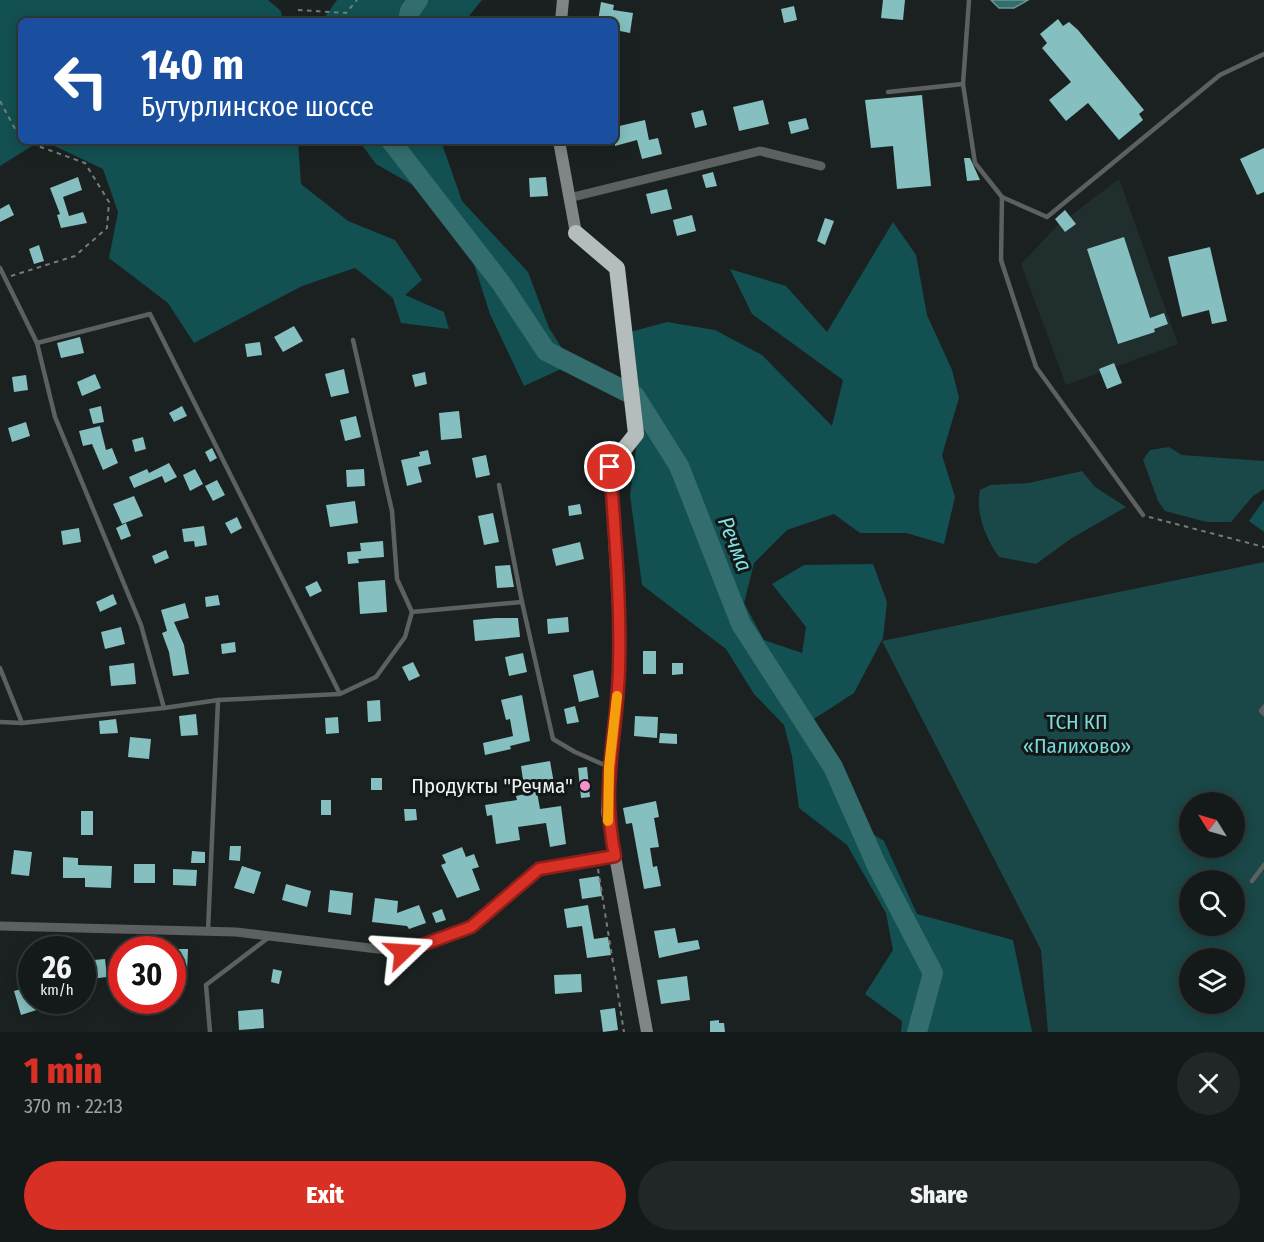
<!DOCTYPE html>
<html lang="en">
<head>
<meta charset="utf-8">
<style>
	body { margin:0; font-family:"Fira Sans Condensed",sans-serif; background:#212626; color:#f1f3f6; height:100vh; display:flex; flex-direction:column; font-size:22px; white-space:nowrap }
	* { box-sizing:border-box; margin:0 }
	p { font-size:20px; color:#9da0a2 }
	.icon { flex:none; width:33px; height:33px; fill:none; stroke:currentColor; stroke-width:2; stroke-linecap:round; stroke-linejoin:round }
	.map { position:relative; height:1032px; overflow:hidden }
	.sheet { display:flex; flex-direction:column; background:#141919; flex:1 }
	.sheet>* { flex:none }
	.top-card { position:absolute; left:18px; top:18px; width:600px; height:126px; border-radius:9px; box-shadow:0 3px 15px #0003,0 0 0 2px #333838; background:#1a4fa0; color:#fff; overflow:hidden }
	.needle { width:39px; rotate:307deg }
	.buttons { position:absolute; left:1179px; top:792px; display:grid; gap:12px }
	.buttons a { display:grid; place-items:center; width:66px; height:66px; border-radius:50%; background:#141919; box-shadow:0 3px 15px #0003,0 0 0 2px #333838; font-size:30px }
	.speed { position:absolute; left:18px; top:936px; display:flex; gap:12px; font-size:30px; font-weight:700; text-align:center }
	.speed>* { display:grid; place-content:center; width:78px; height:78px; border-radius:50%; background:#141919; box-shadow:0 3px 15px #0003,0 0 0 2px #333838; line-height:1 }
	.speed small { font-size:15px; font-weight:400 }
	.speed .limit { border:9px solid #d22; background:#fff; color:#111 }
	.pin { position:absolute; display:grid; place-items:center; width:51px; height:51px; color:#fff; margin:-26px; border:3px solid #fff; border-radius:50%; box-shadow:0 2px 6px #0007 }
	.me { position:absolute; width:66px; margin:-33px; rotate:70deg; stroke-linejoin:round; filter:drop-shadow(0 0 4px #0008) }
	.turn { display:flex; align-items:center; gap:21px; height:126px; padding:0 24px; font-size:27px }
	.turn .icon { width:78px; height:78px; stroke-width:2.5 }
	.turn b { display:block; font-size:42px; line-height:51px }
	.round { display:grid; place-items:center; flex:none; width:63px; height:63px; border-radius:32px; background:#212626 }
	.overview { display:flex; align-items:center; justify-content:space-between; height:102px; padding:0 24px }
	h1 { font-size:36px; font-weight:800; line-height:45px; color:#d93025 }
	.action { display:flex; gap:12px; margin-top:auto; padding:12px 24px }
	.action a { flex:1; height:69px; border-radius:36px; background:#d93025; color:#fff; font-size:24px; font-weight:800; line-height:69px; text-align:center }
	.action a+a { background:#212626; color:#f1f3f6 }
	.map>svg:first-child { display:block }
	.built { fill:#212e2e }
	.green { fill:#1a4747; fill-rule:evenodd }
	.forest { fill:#135051 }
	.water { fill:#336d6d; stroke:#6b9595; stroke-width:1.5 }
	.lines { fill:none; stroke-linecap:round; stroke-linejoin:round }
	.river { stroke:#336d6d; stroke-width:20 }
	.building { fill:#85bfbf }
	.path { stroke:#767b7b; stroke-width:2; stroke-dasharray:4.5 4.5; stroke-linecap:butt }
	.lane { stroke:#5d6060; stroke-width:4.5 }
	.street { stroke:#5d6060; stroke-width:9 }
	.secondary { stroke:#808585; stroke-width:12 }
	.highway { stroke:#b4bcbc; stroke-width:16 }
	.route-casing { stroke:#8d1f18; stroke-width:15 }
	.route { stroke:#d93025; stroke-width:10 }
	.slow { stroke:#f59e0b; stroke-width:10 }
	.poi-dot { fill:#f890cb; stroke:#121818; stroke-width:2 }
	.labels { text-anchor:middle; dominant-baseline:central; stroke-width:6; stroke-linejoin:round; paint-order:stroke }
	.park-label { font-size:21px; fill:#79d8d8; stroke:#121818 }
	.poi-label { font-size:21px; fill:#eef2f2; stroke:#121818; text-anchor:end }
	.water-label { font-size:22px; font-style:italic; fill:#80dfdf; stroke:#121818 }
</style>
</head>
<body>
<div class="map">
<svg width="1264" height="1032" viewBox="0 0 1264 1032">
	<rect width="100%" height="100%" fill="#1b2121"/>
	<polygon class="built" points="1119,179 1178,344 1066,385 1021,264 1057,226"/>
	<g class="green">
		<polygon points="1169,447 1182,455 1264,461 1264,489 1253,496 1231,522 1207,522 1165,511 1158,501 1143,460 1150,450"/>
		<path d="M 1082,471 L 1095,487 L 1126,507 L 1072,538 L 1036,564 L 999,557 C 986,539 975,513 980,490 L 990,485 L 1029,483 Z"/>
		<path d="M 1264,562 L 1264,1032 L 1048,1032 L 1041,950 L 882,641 ZM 1190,802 L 1234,802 L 1234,848 L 1190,848 ZM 1190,880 L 1234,880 L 1234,926 L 1190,926 ZM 1190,958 L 1234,958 L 1234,1004 L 1190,1004 Z"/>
	</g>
	<g class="forest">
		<polygon points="0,0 268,0 281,11 283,21 21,21 21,141 40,141 0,166"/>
		<polygon points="337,0 482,0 465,21 322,21"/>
		<polygon points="44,141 298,141 301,184 348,221 395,240 422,280 405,295 444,312 449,329 401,323 393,298 355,268 302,286 194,343 168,303 109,258 118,212 103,169"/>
		<polygon points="359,141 441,141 462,201 528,272 549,328 572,364 524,386 490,314 465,236 434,197 376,164"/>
		<polygon points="893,222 916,255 927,315 952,370 959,398 942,455 955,497 944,544 906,533 860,533 834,514 787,530 754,563 744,603 764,640 802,653 806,627 772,584 804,565 873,564 887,602 883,638 854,693 806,724 833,767 859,825 884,841 917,914 1013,940 1032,1032 901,1032 902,1021 865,994 893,950 886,913 847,845 799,808 792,756 784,725 754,694 726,649 642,585 630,495 638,434 630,332 667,322 715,330 762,355 832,426 843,380 752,314 730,269 786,286 827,332"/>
		<polygon points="1264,500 1264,532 1249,521"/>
	</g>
	<polygon class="water" points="991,0 1028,0 1014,8 999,8"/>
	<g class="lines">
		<g class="river">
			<polyline points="408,21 410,11 418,0"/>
			<polyline points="391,141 501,283 546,351 635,396 679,466 741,624 833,767 877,866 933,973 917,1032"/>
		</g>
	</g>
	<g class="building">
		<polygon points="883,0 905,0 903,20 881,18"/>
		<polygon points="601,2 614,5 613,10 633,13 630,33 615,30 615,21 598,21"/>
		<polygon points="794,6 797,20 784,23 781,9"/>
		<polygon points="1058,19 1063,26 1069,22 1078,30 1144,110 1139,114 1143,120 1119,140 1088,103 1066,121 1049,100 1071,82 1042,48 1047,43 1040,34"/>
		<polygon points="922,95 931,186 897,189 893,146 871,148 865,100"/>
		<polygon points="763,100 769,124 739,131 733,107"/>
		<polygon points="703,110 707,125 695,128 691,113"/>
		<polygon points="806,118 809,129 791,134 788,122"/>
		<polygon points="645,120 649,140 658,138 662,154 642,159 637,140 615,146 615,127"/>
		<polygon points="1264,148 1264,192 1257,195 1240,159"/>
		<polygon points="964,158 970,158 980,180 967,181"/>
		<polygon points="713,172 717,186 706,188 702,175"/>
		<polygon points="78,177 82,190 63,197 69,216 83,212 87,223 61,228 57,215 60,214 50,188"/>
		<polygon points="546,177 548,196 530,197 529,178"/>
		<polygon points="667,189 672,209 651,214 646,194"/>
		<polygon points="9,204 14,215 0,222 0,209"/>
		<polygon points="1065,210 1076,224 1065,232 1055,219"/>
		<polygon points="692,215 696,231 677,236 673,220"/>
		<polygon points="825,218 834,221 825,245 817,241"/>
		<polygon points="1124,237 1150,318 1164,313 1168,324 1154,329 1155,332 1118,344 1087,249"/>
		<polygon points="39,245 44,261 34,264 29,249"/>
		<polygon points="1210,247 1227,321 1212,324 1209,310 1182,317 1168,257"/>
		<polygon points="294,326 303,341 283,352 274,337"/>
		<polygon points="80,337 84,353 61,358 57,343"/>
		<polygon points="260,342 262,355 247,357 245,344"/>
		<polygon points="1114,363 1122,383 1107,389 1099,369"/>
		<polygon points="344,369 349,393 331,397 325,374"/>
		<polygon points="425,372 427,384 415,387 412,375"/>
		<polygon points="95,374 101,388 82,396 77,382"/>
		<polygon points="26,375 28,390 14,392 12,377"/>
		<polygon points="101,406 104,422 93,424 89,409"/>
		<polygon points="182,406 187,416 174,422 169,413"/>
		<polygon points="459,411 462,438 441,440 439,413"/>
		<polygon points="356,416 361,437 345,441 340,420"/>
		<polygon points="26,422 30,436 12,442 8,428"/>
		<polygon points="100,426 106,450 112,448 118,463 103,470 92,444 83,446 79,431"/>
		<polygon points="143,437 146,449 135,452 132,440"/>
		<polygon points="212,448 217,458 210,462 205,452"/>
		<polygon points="428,450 431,464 418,467 422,482 407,486 401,460 420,456 419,452"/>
		<polygon points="486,455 490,475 476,478 472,458"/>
		<polygon points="169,463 177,477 165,483 162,476 134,488 129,477 147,469 149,473"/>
		<polygon points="195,469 203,484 190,491 183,475"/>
		<polygon points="364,469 365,486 347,487 346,470"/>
		<polygon points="217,480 225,495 213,501 205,486"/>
		<polygon points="134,496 143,516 122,524 113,504"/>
		<polygon points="355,501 358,523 330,527 326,505"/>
		<polygon points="580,504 582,514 569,516 568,506"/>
		<polygon points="493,513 499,542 484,545 478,516"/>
		<polygon points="237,517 242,528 231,534 225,523"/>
		<polygon points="126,523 131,536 121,540 116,528"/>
		<polygon points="204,526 207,545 195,547 194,541 184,542 182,529"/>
		<polygon points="79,528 81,542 63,545 61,531"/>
		<polygon points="383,541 384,557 358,559 359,563 348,564 347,552 361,551 360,543"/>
		<polygon points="580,542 584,559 556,566 552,549"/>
		<polygon points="166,550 169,558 155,564 152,556"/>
		<polygon points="510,565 514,587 497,588 495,566"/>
		<polygon points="385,580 387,612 360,614 358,582"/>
		<polygon points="317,581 322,591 310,597 305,587"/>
		<polygon points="113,594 117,604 100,612 96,602"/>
		<polygon points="218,595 220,605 206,607 205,597"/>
		<polygon points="185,603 189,618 174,622 184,645 189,674 173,676 169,652 162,633 167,631 161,610"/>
		<polygon points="568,617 569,632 548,634 547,619"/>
		<polygon points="496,618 518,618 520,637 475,641 473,620"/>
		<polygon points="121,627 125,644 105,649 101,632"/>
		<polygon points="235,642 236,652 222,654 221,644"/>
		<rect x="643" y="651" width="13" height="23"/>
		<polygon points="523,653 527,672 509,676 505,657"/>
		<polygon points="413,662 420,676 409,681 402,667"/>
		<polygon points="134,663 136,684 111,686 109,666"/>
		<polygon points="672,663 683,663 683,674 672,675"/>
		<polygon points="593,670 599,697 579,702 573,675"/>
		<polygon points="522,695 530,741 510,746 511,749 485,755 483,743 513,736 510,719 506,720 501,700"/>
		<polygon points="380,700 381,721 368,722 367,701"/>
		<polygon points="575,706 579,722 567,724 564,709"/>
		<polygon points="196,714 198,735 181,736 179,716"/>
		<polygon points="635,716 658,717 657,738 634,736"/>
		<polygon points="338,717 339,733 326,734 325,718"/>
		<polygon points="116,719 118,733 100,734 99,721"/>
		<polygon points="660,733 677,734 677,744 659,743"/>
		<polygon points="130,737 151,739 149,759 128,757"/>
		<polygon points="550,761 555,789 537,792 540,809 561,806 566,844 550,847 546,823 518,827 520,840 496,844 492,815 487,816 485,805 517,800 516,796 525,794 521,766"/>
		<polygon points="587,767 590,797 581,798 578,768"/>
		<rect x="371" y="778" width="11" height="12"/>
		<rect x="321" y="800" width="10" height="15"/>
		<polygon points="656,801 659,817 654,818 659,847 650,848 653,867 657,866 661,886 644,889 632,823 626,824 623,808"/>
		<polygon points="404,809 416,809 417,820 405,821"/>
		<rect x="81" y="811" width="12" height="24"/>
		<polygon points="230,846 241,846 240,861 229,860"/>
		<polygon points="462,847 466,857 474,854 479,867 472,869 480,890 457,898 441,865 446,863 442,855"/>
		<polygon points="14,850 32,852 29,876 11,874"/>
		<polygon points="192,851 205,852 205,863 191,863"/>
		<polygon points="63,857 78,858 78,865 112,866 111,888 85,887 85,878 63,878"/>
		<rect x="134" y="864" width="21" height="19"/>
		<polygon points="242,866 261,872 254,894 234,888"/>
		<polygon points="173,869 197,870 196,886 173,885"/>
		<polygon points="599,876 602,896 582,899 579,879"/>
		<polygon points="286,884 311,891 307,907 282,900"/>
		<polygon points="330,890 353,893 351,915 328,912"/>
		<polygon points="375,898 398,901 397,913 419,905 426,923 409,929 407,926 372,922"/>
		<polygon points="588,905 594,939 608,937 611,955 587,958 582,926 567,928 564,909"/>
		<polygon points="442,909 446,920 436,923 432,913"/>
		<polygon points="675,928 678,943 698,940 700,949 659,958 654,931"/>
		<polygon points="172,949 188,949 187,972 172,972"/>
		<polygon points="105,959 107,977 82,980 82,961"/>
		<polygon points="273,969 282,971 279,984 271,982"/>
		<polygon points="581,974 582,992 555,994 554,975"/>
		<polygon points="687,976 690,1000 661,1004 657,980"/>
		<polygon points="32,986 32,1000 41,1000 43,1008 21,1015 14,991"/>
		<polygon points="615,1008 618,1030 603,1032 600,1010"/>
		<polygon points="263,1009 264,1028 239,1030 238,1011"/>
		<polygon points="719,1020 719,1023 724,1023 725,1032 710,1032 710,1021"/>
	</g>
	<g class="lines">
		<g class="path">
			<polyline points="298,10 346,13 357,0"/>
			<polyline points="0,101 21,140"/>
			<polyline points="11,276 75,256 107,228 109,202 85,163 24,141"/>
			<polyline points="1149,517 1264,547"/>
			<polyline points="598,869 624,1032"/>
		</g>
		<g class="lane">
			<polyline points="969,0 963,84 975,163 1002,197 1047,217 1220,75 1264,54"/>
			<polyline points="888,92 963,84"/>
			<polyline points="1002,197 1001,260 1036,367 1143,515"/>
			<polyline points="0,268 37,343"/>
			<polyline points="353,340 392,511 397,579 412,612"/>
			<polyline points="499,485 522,602"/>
			<polyline points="0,668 22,723"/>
			<polyline points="340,694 150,314 37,343 55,417 141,625 164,708 218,700 340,694 376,677 405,637 412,612 522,602 553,739 575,752 609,767"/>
			<polyline points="1264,707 1261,711 1264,714"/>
			<polyline points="0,722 22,723 164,708"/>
			<polyline points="1252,881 1264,865"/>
			<polyline points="208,931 218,700"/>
			<polyline points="210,1032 206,985 268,938"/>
		</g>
		<g class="street">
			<polyline points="569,198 760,151 821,166"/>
			<polyline points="0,926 236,932 403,952 471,927 539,869 615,856"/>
		</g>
		<g class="secondary">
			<polyline points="561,21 563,0"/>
			<polyline points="559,141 576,233"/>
			<polyline points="610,467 620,641 617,698 609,767 607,812 647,1032"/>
		</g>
		<polyline class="highway" points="576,233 617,268 636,434 610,467"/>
	</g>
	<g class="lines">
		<defs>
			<path id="route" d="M 403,952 L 471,927 L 539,869 L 615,856 C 600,785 617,738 619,669 C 621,602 615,535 610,467"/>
		</defs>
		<use href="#route" class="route-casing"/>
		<use href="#route" class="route"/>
		<polyline class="slow" points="608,821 609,767 617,696"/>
	</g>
	<circle class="poi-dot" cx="585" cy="786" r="6"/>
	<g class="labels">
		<g class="park-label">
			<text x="1077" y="722">ТСН КП<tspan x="1077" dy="24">«Палихово»</tspan></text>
		</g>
		<g class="poi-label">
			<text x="573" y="786">Продукты "Речма"</text>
		</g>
		<g class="water-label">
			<text transform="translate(735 544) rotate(68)">Речма</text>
		</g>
	</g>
</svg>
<div class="buttons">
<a><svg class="needle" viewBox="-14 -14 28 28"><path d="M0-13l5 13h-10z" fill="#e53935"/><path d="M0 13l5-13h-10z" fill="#9da0a2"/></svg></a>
<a><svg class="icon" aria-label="search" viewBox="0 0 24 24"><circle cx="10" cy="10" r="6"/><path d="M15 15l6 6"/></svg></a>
<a><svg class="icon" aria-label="layers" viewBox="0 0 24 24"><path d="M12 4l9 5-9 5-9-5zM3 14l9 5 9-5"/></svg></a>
</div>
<div class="speed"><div>26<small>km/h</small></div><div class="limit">30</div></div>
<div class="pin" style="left:610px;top:467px;background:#d93025"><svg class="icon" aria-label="arrive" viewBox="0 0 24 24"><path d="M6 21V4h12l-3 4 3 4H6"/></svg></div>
<svg class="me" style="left:403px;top:952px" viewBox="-20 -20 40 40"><path d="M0-17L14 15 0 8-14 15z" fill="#d93025" stroke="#fff" stroke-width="4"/></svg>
<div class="top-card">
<div class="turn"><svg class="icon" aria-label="left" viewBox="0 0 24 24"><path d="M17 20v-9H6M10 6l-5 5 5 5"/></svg><div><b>140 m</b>Бутурлинское шоссе</div></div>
</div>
</div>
<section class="sheet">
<div class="overview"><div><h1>1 min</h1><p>370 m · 22:13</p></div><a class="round"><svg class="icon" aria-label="close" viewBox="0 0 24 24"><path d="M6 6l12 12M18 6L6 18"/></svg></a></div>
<div class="action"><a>Exit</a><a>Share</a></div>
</section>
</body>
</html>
